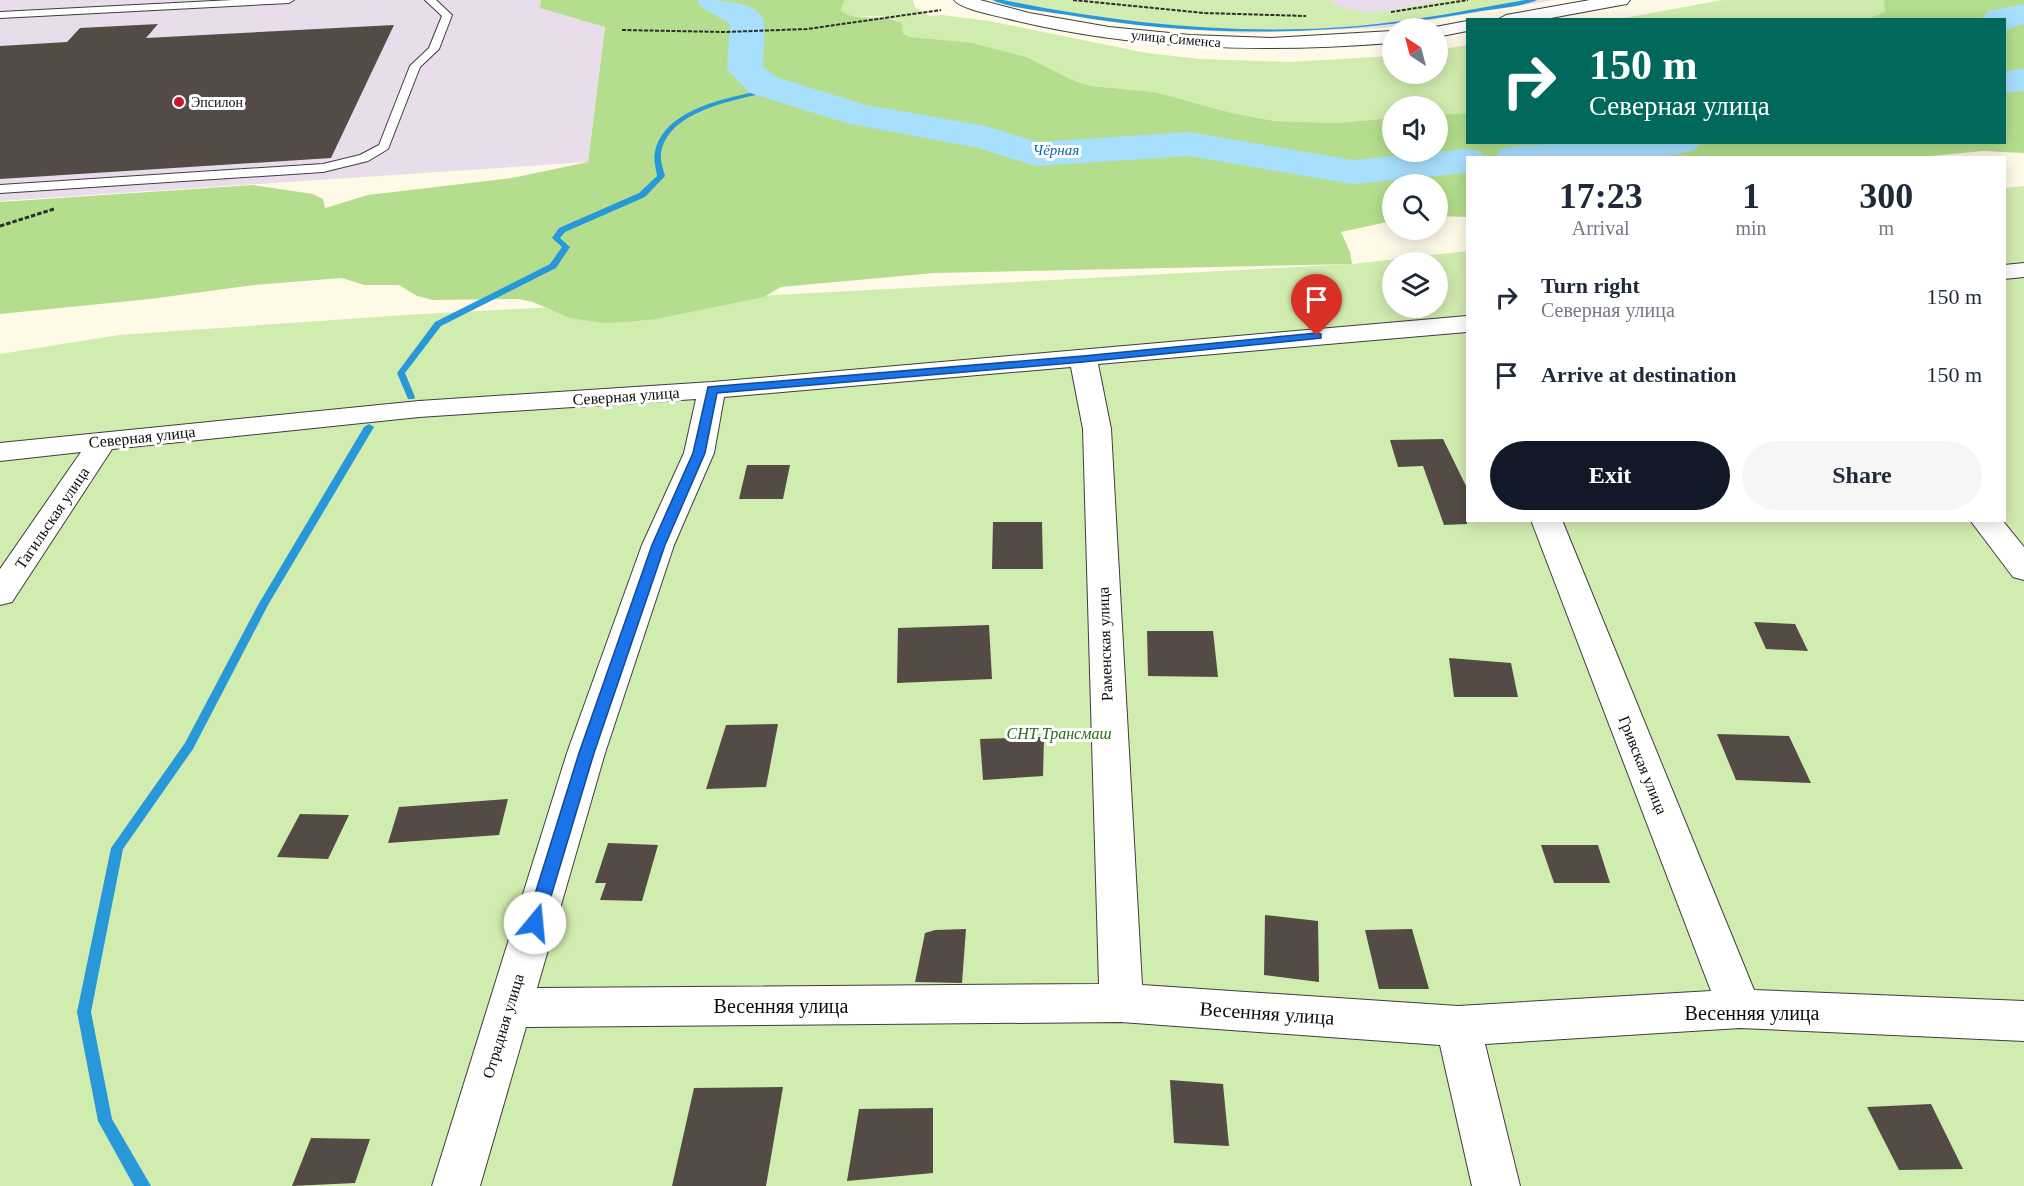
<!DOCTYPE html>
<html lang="en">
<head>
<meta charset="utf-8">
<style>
	body { margin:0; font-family:"Times New Roman",serif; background:#f6f6f7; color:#1f2937; height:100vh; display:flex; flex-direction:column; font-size:22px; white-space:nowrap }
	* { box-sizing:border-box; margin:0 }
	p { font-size:20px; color:#747a83 }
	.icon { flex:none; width:33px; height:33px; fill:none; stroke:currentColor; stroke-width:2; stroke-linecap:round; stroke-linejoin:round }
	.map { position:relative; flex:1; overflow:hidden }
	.panel { position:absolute; left:1466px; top:156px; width:540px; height:366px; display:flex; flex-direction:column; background:#fff; border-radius:0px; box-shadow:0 3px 15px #0003 }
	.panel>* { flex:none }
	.hud { position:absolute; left:1466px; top:18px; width:540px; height:126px; border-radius:0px; box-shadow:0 3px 15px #0003; background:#00695c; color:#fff; overflow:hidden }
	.needle { width:39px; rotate:324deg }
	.buttons { position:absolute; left:1382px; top:18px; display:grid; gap:12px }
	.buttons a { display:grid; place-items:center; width:66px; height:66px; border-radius:50%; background:#fff; box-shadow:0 3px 15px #0003; font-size:30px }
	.pin { position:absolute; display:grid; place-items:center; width:51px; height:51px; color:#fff; margin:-62px -26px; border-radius:50% 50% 50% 0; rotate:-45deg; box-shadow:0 0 6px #0007 }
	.pin .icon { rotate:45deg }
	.me { position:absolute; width:66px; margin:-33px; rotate:17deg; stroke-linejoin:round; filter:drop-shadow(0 0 4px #0008) }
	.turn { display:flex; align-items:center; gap:21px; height:126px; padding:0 24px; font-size:27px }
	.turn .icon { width:78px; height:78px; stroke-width:2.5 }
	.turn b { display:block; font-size:42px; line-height:51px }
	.eta { display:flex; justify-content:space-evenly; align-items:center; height:102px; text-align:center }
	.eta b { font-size:36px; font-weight:700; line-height:42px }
	.button { display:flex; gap:12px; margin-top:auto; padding:12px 24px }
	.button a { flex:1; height:69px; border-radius:36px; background:#111827; color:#fff; font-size:24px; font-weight:700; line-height:69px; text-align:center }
	.button a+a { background:#f6f6f7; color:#1f2937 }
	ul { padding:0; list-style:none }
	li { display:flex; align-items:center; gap:18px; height:78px; padding:0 24px }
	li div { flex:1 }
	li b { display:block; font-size:22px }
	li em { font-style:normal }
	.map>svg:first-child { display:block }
	.industrial { fill:#e9ddeb }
	.green { fill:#d1ecaf; fill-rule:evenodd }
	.forest { fill:#b4de8d }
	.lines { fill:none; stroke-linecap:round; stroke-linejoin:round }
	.stream { fill:#2998d9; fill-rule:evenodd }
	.river { fill:#a8dffc; fill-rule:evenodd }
	.building { fill:#544b46 }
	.service-casing { stroke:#3e3e3e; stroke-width:2 }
	.minor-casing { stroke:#3e3e3e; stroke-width:2 }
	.path-far1 { stroke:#2d2d2d; stroke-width:2; stroke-dasharray:4 1.5; stroke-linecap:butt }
	.path { stroke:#2d2d2d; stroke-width:3; stroke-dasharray:4.5 2; stroke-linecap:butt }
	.service { fill:#fff; fill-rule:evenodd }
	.minor { fill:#fff; fill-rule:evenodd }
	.route { fill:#1a73e8; stroke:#114b97; stroke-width:1.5 }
	.poi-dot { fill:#c61826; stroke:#fff; stroke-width:2 }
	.labels { text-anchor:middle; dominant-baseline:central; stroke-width:6; stroke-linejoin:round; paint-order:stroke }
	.far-street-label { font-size:14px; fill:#0b0b0b; stroke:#fff }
	.far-poi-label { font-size:14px; fill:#0b0b0b; stroke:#fff; text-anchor:start }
	.far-water-label { font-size:15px; font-style:italic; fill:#0b67a6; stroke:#fff }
	.street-label { font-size:16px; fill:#0b0b0b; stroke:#fff }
	.park-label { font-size:16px; font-style:italic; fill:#2a6717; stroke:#fff }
	.near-street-label { font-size:20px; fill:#0b0b0b; stroke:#fff }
</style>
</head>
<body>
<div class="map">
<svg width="2024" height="1186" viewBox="0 0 2024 1186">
	<rect width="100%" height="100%" fill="#fffae8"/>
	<g class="industrial">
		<polygon points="0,0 569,0 605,26 588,162 0,201"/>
		<polygon points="997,0 1554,0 1383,28 1243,33 1164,28"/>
	</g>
	<g class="green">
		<path d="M 845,0 L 913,0 L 915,7 L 930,16 L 942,15 L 989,21 L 1147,53 L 1200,59 L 1289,62 L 1392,56 L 1392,74 L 1437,74 L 1437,50 L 1467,45 L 1467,113 L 1437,115 L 1437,106 L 1392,106 L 1392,118 L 1336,123 L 1274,121 L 1232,113 L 1155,92 L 1091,86 L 1077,82 L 1043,66 L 909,37 L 903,33 L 897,20 C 891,19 884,16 878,16 C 864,15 851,21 841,10 Z"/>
		<path d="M 1005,0 L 1328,0 C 1367,25 1403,5 1445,0 C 1473,0 1502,0 1529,0 C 1477,9 1425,19 1372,24 C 1249,38 1126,24 1005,0 Z"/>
		<polygon points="1722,0 1884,0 1886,2 1885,12 1866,19 1614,20"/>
		<path d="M 2024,186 L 2024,1186 L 0,1186 L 0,354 L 119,335 L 405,315 L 1352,264 L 1467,251 L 1467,520 L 2004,520 L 2004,188 ZM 1392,262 L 1437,262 L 1437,308 L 1392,308 Z"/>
	</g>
	<path class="forest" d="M 541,0 L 845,0 L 841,10 C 854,24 883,11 902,24 L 903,33 L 909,37 L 972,43 L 1026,57 L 1077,82 L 1091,86 L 1155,92 L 1232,113 L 1274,121 L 1336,123 L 1392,118 L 1392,152 L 1437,152 L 1437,115 L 1467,113 L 1467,142 L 2004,142 L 2004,20 L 1866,19 L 1885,12 L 1884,0 L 2024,0 L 2024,153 L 1983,151 L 1911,158 L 1467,158 L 1467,217 L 1437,216 L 1437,184 L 1392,184 L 1392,221 L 1341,232 L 1350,252 L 1352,264 L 934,273 L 781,287 L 764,297 L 656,319 L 625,322 L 603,323 L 570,318 L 533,302 L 518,299 L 433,300 L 417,296 L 399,285 L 364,285 L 342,278 L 254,285 L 150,299 L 0,314 L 0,202 L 253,185 L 313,194 L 323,199 L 325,208 L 368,195 L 512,178 L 588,162 L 605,27 L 540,8 Z"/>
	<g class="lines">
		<g class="stream">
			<path d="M 992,0 L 1003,0 C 1120,24 1239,36 1358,26 C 1414,21 1469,10 1525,0 L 1537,0 C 1522,7 1492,9 1475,12 C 1339,36 1203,39 1068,15 C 1048,12 1009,8 992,0 Z"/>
			<path d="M 776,87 L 778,88 L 778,90 C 742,99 669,108 661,153 C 660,160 663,169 665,176 L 645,197 L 565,232 L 560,238 L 570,247 L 556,268 L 441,326 L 405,373 L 415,397 L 414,399 L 408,399 L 397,373 L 435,322 L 550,264 L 562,247 L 552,238 L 559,228 L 639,193 L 657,176 C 656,168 653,160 655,152 C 665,105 737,97 776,87 Z"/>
			<polygon points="369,424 374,427 268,605 193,749 123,849 91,1012 112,1119 151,1186 134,1186 98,1121 77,1012 111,848 185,743 258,605 364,427"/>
		</g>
		<g class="river">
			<path d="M 697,0 C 715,0 761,0 764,23 C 765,37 763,52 763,66 L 776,77 L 866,105 L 986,126 L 1038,142 L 1189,132 L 1352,160 L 1467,149 L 1481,152 L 1485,158 L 1467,158 L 1467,173 L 1352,184 L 1189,156 L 1036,166 L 978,148 L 846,123 L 750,93 L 727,69 L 730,24 L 701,7 Z"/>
			<polygon points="2024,4 2024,24 2004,30 2004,20 1983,18 1988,11"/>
			<polygon points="2024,69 2024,91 2004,93 2004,71"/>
			<polygon points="1588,142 1700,142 1695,150 1662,158 1495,158 1501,149 1515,146"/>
		</g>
	</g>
	<g class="building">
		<polygon points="158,24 146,38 394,25 331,158 0,179 0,46 67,42 80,28"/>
		<polygon points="1443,439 1467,488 1467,524 1444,525 1423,466 1398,467 1390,440"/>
		<polygon points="747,465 790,465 783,499 739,499"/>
		<polygon points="993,522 1042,522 1043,569 992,569"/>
		<polygon points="1754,622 1795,624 1808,651 1766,649"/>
		<polygon points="989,625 992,679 897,683 898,628"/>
		<polygon points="1147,631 1213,631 1218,677 1148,676"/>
		<polygon points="1449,658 1511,663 1518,697 1454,697"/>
		<polygon points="778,724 766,787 706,789 726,725"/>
		<polygon points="1717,734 1789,736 1811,783 1736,780"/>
		<polygon points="1044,737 1043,776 983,780 980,739"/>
		<polygon points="508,799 499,835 388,843 399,807"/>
		<polygon points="300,814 349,815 328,859 277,857"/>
		<polygon points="608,843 658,845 642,901 600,900 606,883 595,883"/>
		<polygon points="1541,845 1598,845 1610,883 1554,883"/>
		<polygon points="1265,915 1318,921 1319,982 1264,975"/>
		<polygon points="966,929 962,983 915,982 925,933 935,930"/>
		<polygon points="1412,929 1429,989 1379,989 1365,930"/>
		<polygon points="1170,1080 1223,1084 1229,1146 1174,1143"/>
		<polygon points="783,1087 766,1186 672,1186 694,1088"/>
		<polygon points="1931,1104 1963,1169 1899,1170 1867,1107"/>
		<polygon points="933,1108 933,1173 847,1181 859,1109"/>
		<polygon points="311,1138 370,1139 355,1183 292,1186"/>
	</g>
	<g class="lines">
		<defs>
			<g id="service">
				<polygon points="233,0 294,0 289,3 0,18 0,12"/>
				<polygon points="425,0 436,0 452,15 439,49 420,67 388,149 368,161 323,172 0,193 0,185 323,164 360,155 379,145 410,66 429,48 442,16"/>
			</g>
			<g id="minor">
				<path d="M 954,0 L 980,0 L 1029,13 L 1109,27 L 1190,35 L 1271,38 L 1392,31 L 1392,43 C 1262,53 1132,50 1005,18 C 993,15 961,9 954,0 Z"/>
				<polygon points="1590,0 1630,0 1627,4 1621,5 1540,20 1497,20 1506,15"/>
				<polygon points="1467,21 1467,31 1437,37 1437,28 1430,28"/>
				<polygon points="2024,263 2024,277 2004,279 2004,265"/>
				<path d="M 1467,316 L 1467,332 L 1098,364 L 1111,429 L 1142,985 L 1458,1006 L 1711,991 L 1531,520 L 1562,520 L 1754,990 L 2024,1001 L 2024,1041 L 1740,1028 L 1485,1044 L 1520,1186 L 1472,1186 L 1440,1045 L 1121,1022 L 526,1027 L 480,1186 L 432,1186 L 567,753 L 642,545 L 684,453 L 696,399 L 419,417 L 112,449 L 12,602 L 0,605 L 0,569 L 81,452 L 0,461 L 0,443 L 419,401 L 712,382 ZM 1071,367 L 1083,429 L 1099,984 L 537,988 L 605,753 L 674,545 L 714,453 L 724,397 Z"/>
				<polygon points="1970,520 2002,520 2024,547 2024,580 2013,577"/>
			</g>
		</defs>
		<use href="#service" class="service-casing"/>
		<use href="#minor" class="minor-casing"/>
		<g class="path-far1">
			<polyline points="1073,0 1204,13 1306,16"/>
			<polyline points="1391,12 1468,0"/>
			<polyline points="622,30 725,32 807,29 941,10"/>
		</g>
		<polyline class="path" points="0,226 54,209"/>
		<use href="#service" class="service"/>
		<use href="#minor" class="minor"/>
	</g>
	<polygon class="route" points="1317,333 1321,334 1321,338 1083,362 717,393 705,453 665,545 594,753 543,923 541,928 535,930 529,928 526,923 579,753 652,545 693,453 708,387 1083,356"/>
	<circle class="poi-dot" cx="179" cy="102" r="6"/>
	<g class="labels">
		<g class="far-street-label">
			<text transform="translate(1176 39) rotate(5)">улица Сименса</text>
		</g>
		<g class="far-poi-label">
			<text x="191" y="102">Эпсилон</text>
		</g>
		<g class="far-water-label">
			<text x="1056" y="150">Чёрная</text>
		</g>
		<g class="street-label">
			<text transform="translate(626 396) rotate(-4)">Северная улица</text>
			<text transform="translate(142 437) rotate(-6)">Северная улица</text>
			<text transform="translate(52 518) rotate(-56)">Тагильская улица</text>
			<text transform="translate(1105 644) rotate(-92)">Раменская улица</text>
			<text transform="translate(1643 765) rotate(68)">Гривская улица</text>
			<text transform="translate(503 1026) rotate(-73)">Отрадная улица</text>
		</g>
		<g class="park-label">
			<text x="1059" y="733">СНТ Трансмаш</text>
		</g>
		<g class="near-street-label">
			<text x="781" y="1006">Весенняя улица</text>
			<text transform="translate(1267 1013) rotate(4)">Весенняя улица</text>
			<text x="1752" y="1013">Весенняя улица</text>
		</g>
	</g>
</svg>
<div class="buttons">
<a><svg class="needle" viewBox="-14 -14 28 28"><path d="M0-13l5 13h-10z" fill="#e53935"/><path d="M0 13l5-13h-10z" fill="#747a83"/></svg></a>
<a><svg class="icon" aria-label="sound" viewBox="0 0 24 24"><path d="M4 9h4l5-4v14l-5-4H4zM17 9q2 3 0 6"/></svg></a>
<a><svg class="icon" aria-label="search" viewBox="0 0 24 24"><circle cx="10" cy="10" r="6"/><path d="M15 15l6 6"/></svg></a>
<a><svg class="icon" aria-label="layers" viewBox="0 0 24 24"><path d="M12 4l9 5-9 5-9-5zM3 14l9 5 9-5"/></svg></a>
</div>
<div class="pin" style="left:1317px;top:336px;background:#d93025"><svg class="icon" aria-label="arrive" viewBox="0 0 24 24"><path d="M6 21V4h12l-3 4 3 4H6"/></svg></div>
<svg class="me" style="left:535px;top:923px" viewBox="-20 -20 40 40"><circle r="19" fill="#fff"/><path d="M0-13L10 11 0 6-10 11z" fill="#1a73e8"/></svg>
<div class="hud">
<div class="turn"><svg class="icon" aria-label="right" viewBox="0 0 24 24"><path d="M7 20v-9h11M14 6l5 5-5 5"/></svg><div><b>150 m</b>Северная улица</div></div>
</div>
<section class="panel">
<div class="eta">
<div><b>17:23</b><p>Arrival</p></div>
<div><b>1</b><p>min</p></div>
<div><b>300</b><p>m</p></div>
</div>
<ul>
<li><svg class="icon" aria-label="right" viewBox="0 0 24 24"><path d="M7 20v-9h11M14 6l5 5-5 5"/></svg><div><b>Turn right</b><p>Северная улица</p></div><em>150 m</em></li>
<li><svg class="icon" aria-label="arrive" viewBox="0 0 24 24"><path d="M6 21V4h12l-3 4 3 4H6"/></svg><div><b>Arrive at destination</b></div><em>150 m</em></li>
</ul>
<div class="button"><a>Exit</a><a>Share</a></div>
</section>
</div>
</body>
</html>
